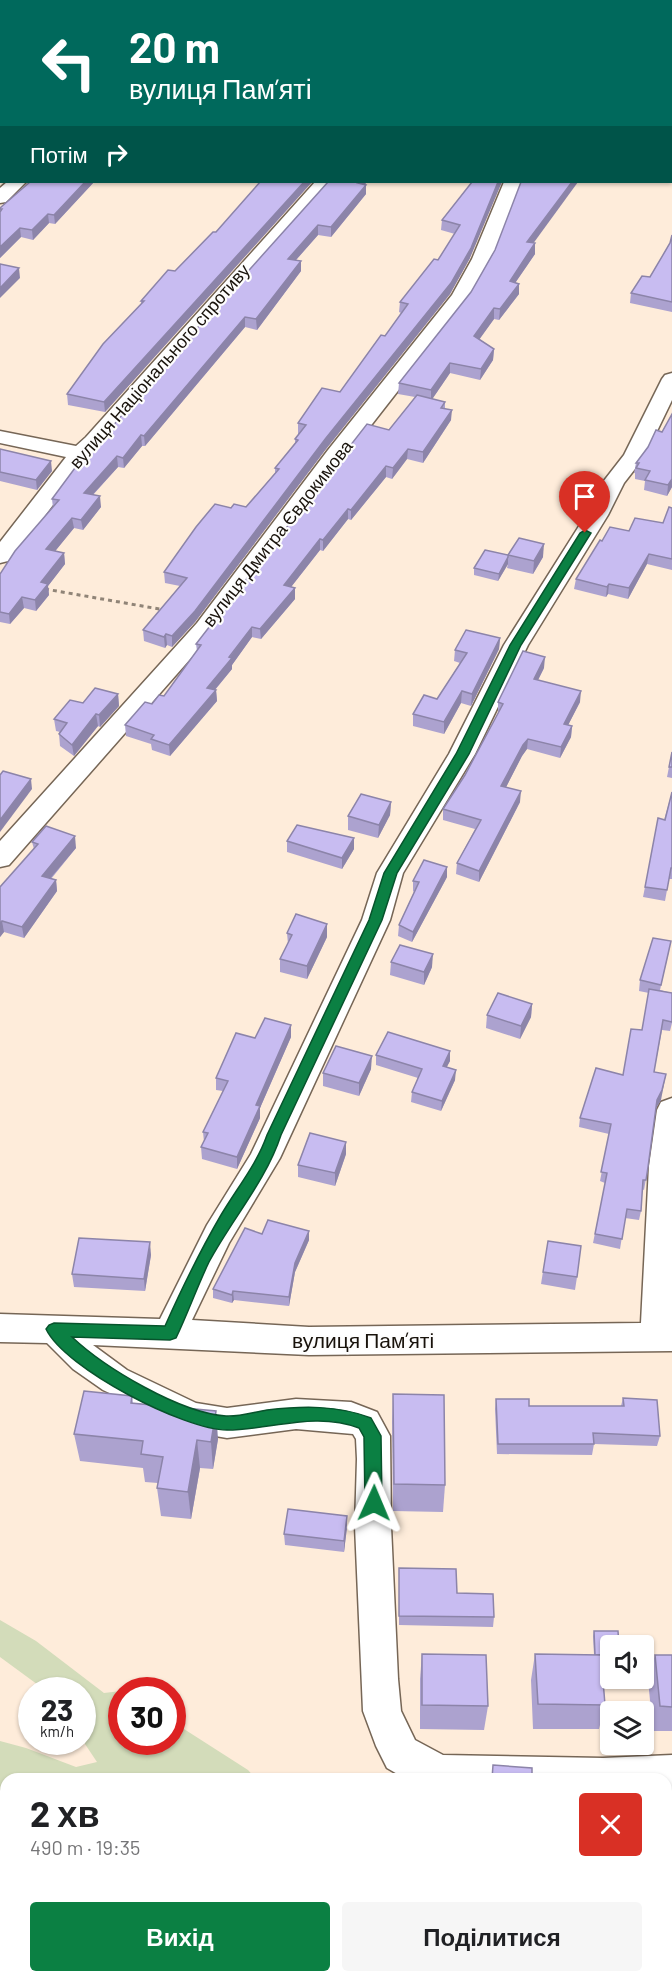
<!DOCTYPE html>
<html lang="uk">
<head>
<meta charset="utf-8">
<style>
	body { margin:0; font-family:Barlow,sans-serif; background:#f6f6f6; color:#202124; height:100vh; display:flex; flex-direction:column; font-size:22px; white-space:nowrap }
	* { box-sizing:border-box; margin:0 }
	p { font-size:20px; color:#757577 }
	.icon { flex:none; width:33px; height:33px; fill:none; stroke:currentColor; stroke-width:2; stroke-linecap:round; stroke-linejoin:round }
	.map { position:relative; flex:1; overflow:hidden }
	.panel { position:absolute; left:0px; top:1773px; width:672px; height:210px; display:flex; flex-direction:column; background:#fff; border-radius:18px 18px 0 0; box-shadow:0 2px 4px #0004 }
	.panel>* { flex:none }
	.top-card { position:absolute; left:0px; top:0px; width:672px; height:183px; box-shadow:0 2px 4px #0004; background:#00695c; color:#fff; overflow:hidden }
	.controls { position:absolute; left:600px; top:1635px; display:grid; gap:12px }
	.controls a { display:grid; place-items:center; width:54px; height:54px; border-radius:6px; background:#fff; box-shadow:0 2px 4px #0004; font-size:30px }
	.speed { position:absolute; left:18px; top:1677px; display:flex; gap:12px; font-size:30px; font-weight:700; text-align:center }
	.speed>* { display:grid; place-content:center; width:78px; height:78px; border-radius:50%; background:#fff; box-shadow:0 2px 4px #0004; line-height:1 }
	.speed small { font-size:15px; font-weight:400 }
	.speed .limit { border:9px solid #d22; background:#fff; color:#111 }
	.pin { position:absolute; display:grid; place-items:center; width:51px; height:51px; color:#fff; margin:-62px -26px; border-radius:50% 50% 50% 0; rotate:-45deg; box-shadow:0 0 6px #0007 }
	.pin .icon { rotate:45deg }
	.me { position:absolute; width:66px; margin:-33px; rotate:1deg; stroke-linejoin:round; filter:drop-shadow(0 0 4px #0008) }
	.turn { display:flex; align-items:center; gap:21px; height:126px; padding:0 30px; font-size:27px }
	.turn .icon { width:78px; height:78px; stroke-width:2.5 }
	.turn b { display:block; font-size:42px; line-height:51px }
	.then { display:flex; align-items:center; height:57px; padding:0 30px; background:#0003; gap:12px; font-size:22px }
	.round { display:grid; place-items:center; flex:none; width:63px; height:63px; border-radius:6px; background:#f6f6f6 }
	.overview { display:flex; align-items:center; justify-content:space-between; height:102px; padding:0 30px }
	h1 { font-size:36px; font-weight:700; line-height:45px }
	.cta { display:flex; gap:12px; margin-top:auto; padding:12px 30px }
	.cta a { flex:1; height:69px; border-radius:6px; background:#0b8043; color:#fff; font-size:24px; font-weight:700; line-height:69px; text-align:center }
	.cta a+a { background:#f6f6f6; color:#202124 }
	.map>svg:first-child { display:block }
	.green { fill:#d3dcba }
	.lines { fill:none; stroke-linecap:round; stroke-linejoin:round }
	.stream { stroke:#7794af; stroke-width:4.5 }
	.minor-casing { stroke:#766656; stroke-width:3 }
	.major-casing { stroke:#9c535f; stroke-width:2 }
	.path-far1 { stroke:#908477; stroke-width:2; stroke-dasharray:3 3; stroke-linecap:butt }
	.path { stroke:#908477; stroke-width:3; stroke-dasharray:4 4; stroke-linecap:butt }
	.minor { fill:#fff; fill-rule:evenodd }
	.major { fill:#eeadba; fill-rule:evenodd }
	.wall { fill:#aca2cf }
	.shaded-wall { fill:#8c84a9 }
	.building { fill:#c8bcf1; stroke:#8c84a9; stroke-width:1.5 }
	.route { fill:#0b8043; stroke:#07532c; stroke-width:1.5 }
	.labels { text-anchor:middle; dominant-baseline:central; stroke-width:4.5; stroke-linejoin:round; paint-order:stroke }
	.far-street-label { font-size:18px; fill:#18120b; stroke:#fdfdfd }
	.street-label { font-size:21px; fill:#18120b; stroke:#fdfdfd }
</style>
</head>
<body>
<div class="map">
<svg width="672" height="1983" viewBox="0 0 672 1983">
	<rect width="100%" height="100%" fill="#feecda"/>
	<g class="green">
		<polygon points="0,1620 36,1641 104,1693 121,1691 122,1742 172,1742 173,1722 248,1770 256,1779 6,1779 6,1800 0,1798 0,1741 26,1748 76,1767 97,1762 83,1741 82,1690 45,1690 0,1657"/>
		<polygon points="159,1977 496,1977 501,1983 165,1983"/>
	</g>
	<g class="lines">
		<polyline class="stream" points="128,2 130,0"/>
		<defs>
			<g id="minor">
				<rect x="670" y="92" width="2" height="11"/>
				<polygon points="7,182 26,182 6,202 0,203 0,188"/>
				<polygon points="315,182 333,182 154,384 124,421 102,447 88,458 29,537 8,561 0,563 0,542 66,457 0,443 0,431 76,446 86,437"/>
				<polygon points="504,182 522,182 492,259 468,301 344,460 213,633 9,865 0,867 0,841 197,623 328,450 452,295 472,259"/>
				<polygon points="672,373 672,400 645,456 624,483 608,515 528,645 475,754 403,873 390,920 280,1158 229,1243 192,1320 309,1327 641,1323 649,1166 657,1110 661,1102 672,1098 672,1351 309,1355 93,1345 127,1370 196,1403 227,1408 296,1399 351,1402 377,1412 390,1436 391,1526 398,1679 401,1711 415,1740 443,1755 603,1758 672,1755 672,1793 666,1794 666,1779 406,1779 387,1768 376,1746 363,1711 355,1526 357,1459 356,1439 353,1434 296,1429 227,1438 192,1432 103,1390 73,1369 47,1343 0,1342 0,1314 160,1319 207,1225 251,1154 362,920 377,873 449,754 504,645 586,515 603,482 624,455 662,379 665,375"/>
				<polygon points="0,1826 6,1829 6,1871 0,1868"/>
				<polygon points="98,1977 143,1977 146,1983 101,1983"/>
				<rect x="558" y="1977" width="42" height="6"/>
			</g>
			<g id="major">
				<rect x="86" y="0" width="18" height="2"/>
				<polygon points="0,126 2,126 0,139"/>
			</g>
		</defs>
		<use href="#minor" class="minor-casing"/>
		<use href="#major" class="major-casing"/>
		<polyline class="path-far1" points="0,102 2,100"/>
		<polyline class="path" points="45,589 165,610"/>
		<use href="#minor" class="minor"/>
		<use href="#major" class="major"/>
	</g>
	<g class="wall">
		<rect x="670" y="26" width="2" height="20"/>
		<polygon points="94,182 55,224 49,223 33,240 21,237 0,258 0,208"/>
		<polygon points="260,182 312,182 105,412 68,405 67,394 141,305 141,301 175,271 216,232"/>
		<polygon points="328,182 366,185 366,194 331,237 318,235 296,260 301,261 301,271 257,330 245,327 145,446 142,446 124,468 118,467 93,495 101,507 83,530 74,528 55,551 64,553 65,564 48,586 49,595 36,611 24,608 10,624 0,622 0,574 53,508 52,499 103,438"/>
		<polygon points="472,182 470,258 450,294 326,449 195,622 172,647 167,645 165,648 144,641 143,630 180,586 165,583 164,572 231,508 246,507 275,473 275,468 295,443 295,439 299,434 298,434 298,423 340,392 385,336 401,313 399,312 400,302 438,260 455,234 441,230 442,220"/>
		<polygon points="672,235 672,312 630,303 631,293 650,277 670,243"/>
		<polygon points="533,243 535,243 535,254 515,283 519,294 499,320 494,319 479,339 494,349 493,360 480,380 450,373 432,399 445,402 445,409 451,420 423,463 407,459 392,479 386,477 351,520 348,519 323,551 320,550 291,587 295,599 261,639 252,637 232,665 232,669 215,690 216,690 217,701 170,756 152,750 151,744 126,736 125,725 152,704 164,696 197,651 196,644 389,430 415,397 398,394 399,383 471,292 495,250"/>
		<polygon points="672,414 672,487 667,496 644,490 645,481 635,479 635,473 634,473 636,463 662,432"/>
		<polygon points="0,449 52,471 37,490 0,481"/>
		<polygon points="672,508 672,570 647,564 628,599 608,594 606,597 574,589 576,579 602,541 629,531 663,523"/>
		<polygon points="508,555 543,557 533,574 507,568 508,564 498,581 474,575 474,568"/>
		<polygon points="500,638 499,649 471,706 461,703 444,734 413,726 413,714 437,699 460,663 454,661 455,650"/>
		<polygon points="544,668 538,680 580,702 568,725 572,726 571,737 560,758 527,749 522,756 506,787 520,802 479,882 456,874 457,863 475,829 443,820 443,809 465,775 498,713 498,702"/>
		<polygon points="118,694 119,706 100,727 98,726 74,756 60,746 59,734 60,732 56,731 54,719 83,703"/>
		<polygon points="672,752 672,778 667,777"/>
		<polygon points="672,792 672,879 669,879 665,901 643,897 645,887"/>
		<polygon points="391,802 390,815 378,838 348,830 348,816"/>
		<polygon points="287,841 354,849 342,869 287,852"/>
		<polygon points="32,842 76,848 51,879 56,880 57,891 24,938 4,932 0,937 0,887 34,849"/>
		<polygon points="447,877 412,942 398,936 399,925 414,892 413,891 413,881"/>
		<polygon points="327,924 327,937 307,979 280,972 280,959 288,944 287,933"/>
		<polygon points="669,951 660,990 672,993 672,1023 670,1031 662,1030 654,1072 661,1100 656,1108 648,1167 644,1190 642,1189 641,1211 639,1220 625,1218 620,1249 593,1243 605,1183 600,1181 609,1134 579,1127 580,1118 623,1075 642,1030 649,993 639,991 640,980"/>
		<polygon points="391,962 432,967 424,985 390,975"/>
		<polygon points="532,1004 531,1017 520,1039 486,1028 487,1015"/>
		<polygon points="291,1025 291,1037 260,1108 260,1118 237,1169 202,1159 201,1147 204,1142 203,1132 223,1091 216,1090 216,1078 255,1038"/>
		<polygon points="376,1055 450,1061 446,1068 455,1080 441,1111 411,1102 412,1092 418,1078 376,1065"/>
		<polygon points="371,1069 359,1096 323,1086 323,1073"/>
		<polygon points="346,1154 335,1186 298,1177 298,1165"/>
		<polygon points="262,1234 309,1240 295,1272 289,1306 234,1300 232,1303 213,1298 213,1289"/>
		<polygon points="548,1241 577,1277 575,1290 541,1284"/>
		<polygon points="151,1255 145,1291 74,1287 72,1274"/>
		<polygon points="393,1394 445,1485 443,1512 393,1511 392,1422"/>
		<polygon points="132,1396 133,1403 218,1439 213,1469 200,1468 191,1519 161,1516 157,1488 158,1483 145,1482 143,1468 80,1461 74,1434"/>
		<polygon points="623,1398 660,1436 657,1446 594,1444 592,1455 497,1454 495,1409 496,1399 529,1406 621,1406"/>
		<polygon points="347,1516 347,1527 344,1552 285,1545 284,1534"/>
		<polygon points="399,1568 457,1593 494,1617 493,1627 399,1625"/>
		<polygon points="594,1631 610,1646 610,1668 602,1668 605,1705 599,1729 533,1729 531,1680 535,1654 594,1655 593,1636"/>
		<polygon points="422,1654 488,1706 484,1730 420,1729 420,1679"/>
		<polygon points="655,1655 672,1655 672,1731 653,1731 648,1680"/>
		<polygon points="632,1977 666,1977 672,1983 632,1983"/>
	</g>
	<g class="shaded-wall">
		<polygon points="672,13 672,22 670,23 670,14"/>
		<polygon points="2,59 2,70 0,70 0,60"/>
		<polygon points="2,86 2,97 0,99 0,87"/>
		<polygon points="85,182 94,182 55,224 54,215"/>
		<polygon points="304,182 312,182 105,412 104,402"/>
		<polygon points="360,182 367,182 358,193 358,183"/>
		<polygon points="498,182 502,182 470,258 450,294 326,449 195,622 172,647 172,636"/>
		<polygon points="572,182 578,182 527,252 527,242"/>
		<polygon points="366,185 366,194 331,237 331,227"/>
		<polygon points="48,214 49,223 33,240 32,230"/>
		<polygon points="318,225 318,235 288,269 288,259"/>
		<polygon points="20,228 21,237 0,258 0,247"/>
		<polygon points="535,243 535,254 509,292 510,281"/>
		<polygon points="301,261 301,271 257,330 256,319"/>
		<polygon points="19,268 20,278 0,298 0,288"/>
		<polygon points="519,284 519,294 499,320 500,309"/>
		<polygon points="494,308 494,319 474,347 474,336"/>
		<polygon points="245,317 245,327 145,446 144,436"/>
		<polygon points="494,349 493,360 480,380 481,369"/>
		<polygon points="450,363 450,373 431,401 431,390"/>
		<polygon points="452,410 451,420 423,463 423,452"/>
		<polygon points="141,435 142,446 124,468 123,458"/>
		<polygon points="408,449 407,459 392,479 393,468"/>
		<polygon points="117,456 118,467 85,503 84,493"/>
		<polygon points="51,461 52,471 37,490 36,480"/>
		<polygon points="386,466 386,477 351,520 351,510"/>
		<polygon points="672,479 672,487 667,496 668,485"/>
		<polygon points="100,496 101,507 83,530 81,520"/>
		<polygon points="348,509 348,519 323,551 323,540"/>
		<polygon points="72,518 74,528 48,560 46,549"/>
		<polygon points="320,539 320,550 284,596 284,585"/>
		<polygon points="544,544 543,557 533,574 534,561"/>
		<polygon points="64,553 65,564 48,586 49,595 36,611 35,600 41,582"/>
		<polygon points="649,554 647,564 628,599 629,588"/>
		<polygon points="508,557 508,564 498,581 499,574"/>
		<polygon points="609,584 608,594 606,597 607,587"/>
		<polygon points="295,588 295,599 261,639 260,629"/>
		<polygon points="22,597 24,608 10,624 9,614"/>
		<polygon points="252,627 252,637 232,665 232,669 208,698 207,688"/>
		<polygon points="166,634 167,645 165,648 164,637"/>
		<polygon points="500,638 499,649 471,706 472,694"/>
		<polygon points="545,657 544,668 533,690 534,679"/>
		<polygon points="216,690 217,701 170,756 169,745"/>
		<polygon points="462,691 461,703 444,734 444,722"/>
		<polygon points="581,691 580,702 563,735 564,724"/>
		<polygon points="118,694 119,706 100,727 99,715"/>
		<polygon points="96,714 98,726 74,756 72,745"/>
		<polygon points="572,726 571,737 560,758 561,747"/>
		<polygon points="528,739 527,749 522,756 501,797 501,786 523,745"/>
		<polygon points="31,779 32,789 0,832 0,820"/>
		<polygon points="521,791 520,802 479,882 479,871"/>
		<polygon points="391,802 390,815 378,838 379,825"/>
		<polygon points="75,836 76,848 43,887 42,876"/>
		<polygon points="354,838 354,849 342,869 342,858"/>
		<polygon points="447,867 447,877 412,942 413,932"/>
		<polygon points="56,880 57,891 24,938 22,927"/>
		<polygon points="2,921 4,932 0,937 0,924"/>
		<polygon points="327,924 327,937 307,979 307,966"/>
		<polygon points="433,954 432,967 424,985 424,972"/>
		<polygon points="532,1004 531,1017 520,1039 521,1026"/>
		<polygon points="291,1025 291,1037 260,1108 260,1118 237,1169 237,1157 256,1105"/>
		<polygon points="450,1051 450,1061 442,1076 443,1066"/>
		<polygon points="372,1056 371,1069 359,1096 359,1083"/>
		<polygon points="456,1070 455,1080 441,1111 442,1101"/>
		<polygon points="666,1074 661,1100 655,1110 657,1100"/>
		<polygon points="346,1142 346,1154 335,1186 335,1173"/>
		<polygon points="309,1231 309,1240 295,1272 289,1306 289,1297 295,1263"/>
		<polygon points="150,1242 151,1255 145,1291 144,1279"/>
		<polygon points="233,1291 234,1300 232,1303 232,1295"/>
		<polygon points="216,1411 218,1439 213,1469 211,1442"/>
		<polygon points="197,1440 200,1468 191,1519 188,1492"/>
		<polygon points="347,1516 347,1527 344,1552 344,1541"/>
		<polygon points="28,1978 30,1983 15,1983 15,1982"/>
	</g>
	<g class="building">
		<polygon points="548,0 585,0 586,1 610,0 611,2 548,2"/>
		<rect x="670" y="26" width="2" height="11"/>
		<polygon points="2,44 2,59 0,60 0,46"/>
		<polygon points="2,71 2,86 0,87 0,72"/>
		<polygon points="30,182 85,182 54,215 48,214 32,230 20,228 0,247 0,212 2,209 0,209 0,208"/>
		<polygon points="260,182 304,182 104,402 67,394 103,344 144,301 141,301 168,270 175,271 213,232 216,232"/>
		<polygon points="328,182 360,182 358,183 366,185 331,227 318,225 288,259 301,261 256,319 245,317 144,436 141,435 123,458 117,456 84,493 100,496 81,520 72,518 46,549 64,553 41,582 48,584 35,600 22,597 9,614 0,612 0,574 15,551 59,500 52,499 89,449 103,438 155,375"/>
		<polygon points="472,182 498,182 471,248 451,283 326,438 195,611 172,636 166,634 164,637 143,630 187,578 164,572 196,527 215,504 231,508 234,504 246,507 279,469 275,468 298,440 295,439 306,425 298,423 322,388 340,392 381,335 385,336 408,304 400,302 434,259 438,260 460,225 442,220"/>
		<polygon points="521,182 572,182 527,242 535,243 510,281 519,284 500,309 494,308 474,336 494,349 481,369 450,363 431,390 399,383 471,292 495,250"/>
		<polygon points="672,235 672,302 631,293 642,276 650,277 670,243"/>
		<polygon points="0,264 19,268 0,288"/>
		<polygon points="417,395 445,402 441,408 452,410 423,452 408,449 393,468 386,466 351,510 348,509 323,540 320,539 284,585 295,588 260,629 252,627 229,657 232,658 207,688 216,690 169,745 151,739 154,735 125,725 145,702 152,704 159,695 164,696 201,645 196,644 367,424 389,430"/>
		<polygon points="672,414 672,479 668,485 645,480 650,471 636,468 639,463 636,463 648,447 656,430 662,432"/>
		<polygon points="0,449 51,461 36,480 0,472"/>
		<polygon points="669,507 672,508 672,559 649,554 629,588 609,584 607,587 576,579 600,540 602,541 610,527 629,531 635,518 663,523"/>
		<polygon points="519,538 544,544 534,561 508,555"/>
		<polygon points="485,550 508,555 508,557 499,574 474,568"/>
		<polygon points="466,630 500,638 472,694 462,691 444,722 413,714 424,695 437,699 467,653 455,650"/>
		<polygon points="523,651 545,657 534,679 581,691 564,724 572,726 561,747 528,739 523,745 501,786 521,791 479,871 457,863 481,820 443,809 465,775 503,704 498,702"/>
		<polygon points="95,688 118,694 99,715 96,714 72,745 59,734 67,723 54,719 70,700 83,703"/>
		<polygon points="672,752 672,767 669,767"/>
		<polygon points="3,771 31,779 0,820 0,775"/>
		<polygon points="672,792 672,868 671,868 667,890 645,887 658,818 665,820"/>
		<polygon points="361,794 391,802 379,825 348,816"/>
		<polygon points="297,825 354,838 342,858 287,841"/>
		<polygon points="46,826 75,836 42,876 56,880 22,927 2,921 0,924 0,887 38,844 32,842"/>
		<polygon points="424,860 447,867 413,932 399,925 419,882 413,881"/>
		<polygon points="296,914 327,924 307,966 280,959 292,935 287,933"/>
		<polygon points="653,938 671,941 661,985 640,980"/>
		<polygon points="400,945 433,954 424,972 391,962"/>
		<polygon points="649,989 672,993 672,1022 663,1020 654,1072 666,1074 662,1090 657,1100 648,1167 646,1180 643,1180 641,1211 627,1209 622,1239 595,1234 607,1173 601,1172 611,1124 580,1118 596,1068 623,1075 631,1029 642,1030"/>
		<polygon points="498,993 532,1004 521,1026 487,1015"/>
		<polygon points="265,1018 291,1025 256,1105 260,1106 237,1157 201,1147 208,1133 203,1132 228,1081 216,1078 236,1033 255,1038"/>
		<polygon points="388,1032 450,1051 443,1066 456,1070 442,1101 412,1092 422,1069 376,1055"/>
		<polygon points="336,1046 372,1056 359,1083 323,1073"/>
		<polygon points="310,1133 346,1142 335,1173 298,1165"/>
		<polygon points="268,1220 309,1231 295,1263 289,1297 233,1291 232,1295 213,1289 245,1228 262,1234"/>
		<polygon points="79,1238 150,1242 144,1279 72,1274"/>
		<polygon points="548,1241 581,1246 577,1277 543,1272"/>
		<polygon points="84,1391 132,1396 131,1403 216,1411 211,1442 197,1440 188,1492 157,1488 163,1457 141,1454 143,1441 74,1434"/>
		<polygon points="393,1394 444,1395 445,1485 394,1484"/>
		<polygon points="623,1398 657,1400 660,1436 593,1433 594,1444 498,1444 496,1399 529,1399 529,1406 624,1406"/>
		<polygon points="288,1509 347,1516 344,1541 284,1534"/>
		<polygon points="399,1568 456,1569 457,1593 493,1594 494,1617 399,1616"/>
		<polygon points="594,1631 618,1631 619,1646 610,1646 610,1663 601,1662 601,1655 595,1655"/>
		<polygon points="422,1654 486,1655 488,1706 422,1705"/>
		<polygon points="535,1654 601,1655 605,1705 538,1704"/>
		<polygon points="655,1655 672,1655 672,1707 660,1706"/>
		<polygon points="493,1765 532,1768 532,1779 492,1779"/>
		<polygon points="666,1903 672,1903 672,1983 636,1983 636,1977 666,1977"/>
		<polygon points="14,1977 60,1977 61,1983 29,1983 28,1978 15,1982"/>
	</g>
	<path class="route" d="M 585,530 L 591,533 L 521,645 L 469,754 L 397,873 L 382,920 L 281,1135 C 266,1181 232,1219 209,1262 C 197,1287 188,1313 176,1338 L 170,1340 L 72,1337 C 105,1368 180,1413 226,1416 C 239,1417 254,1412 267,1410 C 302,1406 338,1405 371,1418 L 381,1436 L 382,1503 L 379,1509 L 374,1511 L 368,1509 L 365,1503 L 364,1437 L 359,1428 C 315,1411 270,1430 227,1430 C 185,1430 65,1369 46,1329 L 49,1325 L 54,1323 L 165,1326 C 182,1288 200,1251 221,1215 C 237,1188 257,1164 267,1135 L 369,920 L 384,873 L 456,754 L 510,645 L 580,533 Z"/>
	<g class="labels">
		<g class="far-street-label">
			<text transform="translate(159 366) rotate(-49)">вулиця Національного спротиву</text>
			<text transform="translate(277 533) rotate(-52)">вулиця Дмитра Євдокимова</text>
		</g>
		<g class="street-label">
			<text x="363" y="1339">вулиця Памʼяті</text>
		</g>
	</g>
</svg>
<div class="controls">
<a><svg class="icon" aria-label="sound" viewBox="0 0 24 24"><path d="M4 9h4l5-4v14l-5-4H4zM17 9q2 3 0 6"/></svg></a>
<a><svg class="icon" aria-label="layers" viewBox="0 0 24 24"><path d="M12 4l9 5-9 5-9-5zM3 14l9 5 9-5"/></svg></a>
</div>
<div class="speed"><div>23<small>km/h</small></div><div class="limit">30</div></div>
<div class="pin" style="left:585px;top:533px;background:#d93025"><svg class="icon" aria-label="arrive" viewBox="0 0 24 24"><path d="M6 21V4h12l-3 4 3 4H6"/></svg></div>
<svg class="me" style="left:374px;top:1503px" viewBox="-20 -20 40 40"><path d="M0-17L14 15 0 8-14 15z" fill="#0b8043" stroke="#fff" stroke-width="4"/></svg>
<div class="top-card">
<div class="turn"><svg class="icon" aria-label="left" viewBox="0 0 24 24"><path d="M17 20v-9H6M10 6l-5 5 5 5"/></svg><div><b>20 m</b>вулиця Памʼяті</div></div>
<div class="then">Потім<svg class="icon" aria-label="right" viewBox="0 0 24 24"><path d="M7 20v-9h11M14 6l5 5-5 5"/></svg></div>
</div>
<section class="panel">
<div class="overview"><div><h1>2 хв</h1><p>490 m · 19:35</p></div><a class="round" style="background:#d93025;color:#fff"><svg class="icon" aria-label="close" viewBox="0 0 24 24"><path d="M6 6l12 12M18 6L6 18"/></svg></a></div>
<div class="cta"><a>Вихід</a><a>Поділитися</a></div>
</section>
</div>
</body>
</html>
